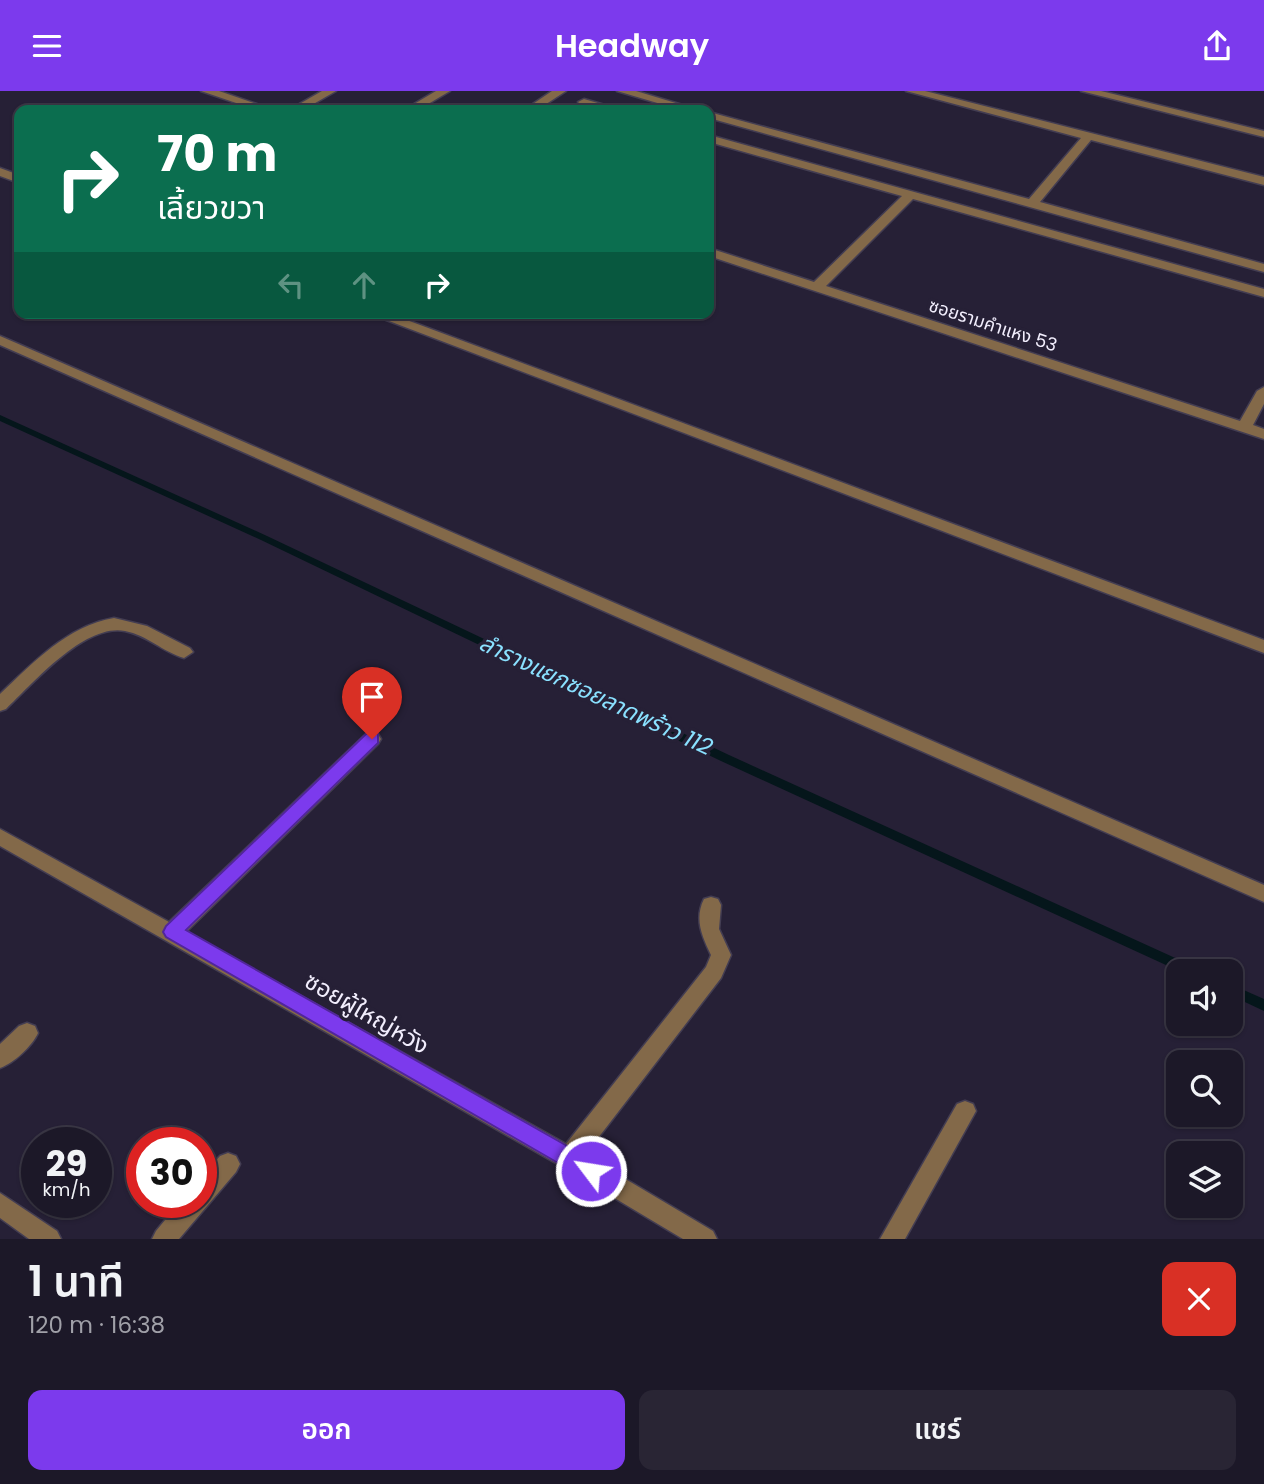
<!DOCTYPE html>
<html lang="th">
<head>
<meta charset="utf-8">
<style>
	body { margin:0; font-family:Poppins,"Noto Sans Thai",sans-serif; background:#292534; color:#f1f3f6; height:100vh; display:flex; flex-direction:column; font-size:26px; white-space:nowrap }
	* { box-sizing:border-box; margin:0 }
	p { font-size:23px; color:#a0a0a8 }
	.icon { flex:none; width:38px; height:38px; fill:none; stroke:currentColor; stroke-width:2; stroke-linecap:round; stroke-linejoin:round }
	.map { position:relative; height:1148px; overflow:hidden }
	.details { display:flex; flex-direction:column; background:#1c1828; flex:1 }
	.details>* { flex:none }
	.guide { position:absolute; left:14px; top:14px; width:700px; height:214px; border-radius:14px; box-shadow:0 2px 5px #0004,0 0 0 2px #3a3745; background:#0b6e4f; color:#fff; overflow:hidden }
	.tools { position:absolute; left:1166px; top:868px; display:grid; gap:14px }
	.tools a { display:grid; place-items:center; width:77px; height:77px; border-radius:14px; background:#1c1828; box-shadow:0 2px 5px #0004,0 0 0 2px #3a3745; font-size:35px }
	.speed { position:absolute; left:21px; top:1036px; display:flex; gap:14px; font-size:35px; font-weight:700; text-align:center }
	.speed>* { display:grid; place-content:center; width:91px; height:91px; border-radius:50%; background:#1c1828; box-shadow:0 2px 5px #0004,0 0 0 2px #3a3745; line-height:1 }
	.speed small { font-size:18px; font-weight:400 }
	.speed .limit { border:10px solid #d22; background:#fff; color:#111 }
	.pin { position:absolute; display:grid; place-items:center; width:60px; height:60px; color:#fff; margin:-72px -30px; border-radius:50% 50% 50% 0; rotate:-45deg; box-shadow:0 0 7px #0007 }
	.pin .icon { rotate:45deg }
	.me { position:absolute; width:77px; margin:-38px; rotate:301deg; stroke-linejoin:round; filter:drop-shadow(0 0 5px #0008) }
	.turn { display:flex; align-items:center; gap:24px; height:147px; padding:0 28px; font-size:32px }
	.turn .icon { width:91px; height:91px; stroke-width:2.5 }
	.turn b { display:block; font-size:49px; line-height:60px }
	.lanes { display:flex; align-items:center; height:66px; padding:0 28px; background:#0003; justify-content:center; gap:35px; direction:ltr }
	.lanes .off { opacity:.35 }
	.round { display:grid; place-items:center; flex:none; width:74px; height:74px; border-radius:14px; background:#292534 }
	.overview { display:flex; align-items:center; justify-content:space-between; height:119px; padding:0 28px }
	h1 { font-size:42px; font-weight:600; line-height:52px }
	.button { display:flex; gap:14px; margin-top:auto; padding:14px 28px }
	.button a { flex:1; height:80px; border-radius:14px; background:#7c3aed; color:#fff; font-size:28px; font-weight:600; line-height:80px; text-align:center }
	.button a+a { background:#292534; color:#f1f3f6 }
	header { display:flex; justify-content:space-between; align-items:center; height:91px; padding:0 28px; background:#7c3aed; color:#fff; font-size:32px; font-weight:600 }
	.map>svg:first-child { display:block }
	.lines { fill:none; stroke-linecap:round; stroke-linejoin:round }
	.stream { fill:#05161b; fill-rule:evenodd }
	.minor-casing { stroke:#433d52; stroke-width:3 }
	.minor { fill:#836949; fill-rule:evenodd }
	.route { fill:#7c3aed; stroke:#51269a; stroke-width:2 }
	.labels { text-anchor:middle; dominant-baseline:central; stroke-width:7; stroke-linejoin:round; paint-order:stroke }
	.far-street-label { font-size:18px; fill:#f2eefd; stroke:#262036 }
	.water-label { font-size:23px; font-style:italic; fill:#8ae1ff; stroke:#262036 }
	.near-street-label { font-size:24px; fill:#f2eefd; stroke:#262036 }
</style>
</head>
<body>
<header><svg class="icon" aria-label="menu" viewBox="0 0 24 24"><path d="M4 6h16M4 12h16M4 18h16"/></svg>Headway<svg class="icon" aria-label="share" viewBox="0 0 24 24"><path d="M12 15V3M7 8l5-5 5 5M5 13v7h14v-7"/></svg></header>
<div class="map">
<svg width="1264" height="1148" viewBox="0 0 1264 1148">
	<rect width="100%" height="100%" fill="#262036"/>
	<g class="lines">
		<g class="stream">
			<polygon points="0,324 267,445 729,664 1195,876 1197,880 1179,880 721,670 261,449 0,330"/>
			<polygon points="1230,893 1264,908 1264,920 1230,904"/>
		</g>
		<defs>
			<g id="minor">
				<polygon points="201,0 219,0 274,19 257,19"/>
				<polygon points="322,0 336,0 303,19 289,19"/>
				<polygon points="436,0 450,0 418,19 404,19"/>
				<polygon points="552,0 566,0 537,19 524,19"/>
				<polygon points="617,0 636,0 699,19 681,19"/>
				<polygon points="906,0 925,0 1264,86 1264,94 1091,49 1040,111 1264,173 1264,181 709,27 709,21 1029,108 1081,47"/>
				<polygon points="1081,0 1101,0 1264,40 1264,46"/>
				<polygon points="584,8 615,17 617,19 600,19 580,13 578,11"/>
				<polygon points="709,44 1264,198 1264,206 913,108 826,195 1240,330 1257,300 1264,296 1264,313 1253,334 1264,338 1264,348 709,165 709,157 814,191 902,105 709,51"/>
				<polygon points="0,77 19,84 19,92 0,85"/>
				<polygon points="368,222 388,222 1264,549 1264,562"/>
				<polygon points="0,245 1264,794 1264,811 0,254"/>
				<path d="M 114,527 L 147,535 L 190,557 L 193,561 L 184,567 C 163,561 147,544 125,540 C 85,532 33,592 6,618 L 0,620 L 0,603 C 34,571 67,535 114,527 Z"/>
				<path d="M 372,641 L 378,643 L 381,648 L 378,653 L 186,841 L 566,1053 L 706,876 L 711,864 C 702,845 694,828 704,808 L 711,806 L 718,808 L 721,814 L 719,838 L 731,864 L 721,887 L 585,1064 L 713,1140 L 717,1148 L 683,1148 L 561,1075 L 0,755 L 0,738 L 169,831 L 366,643 Z"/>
				<path d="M 27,932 L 35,935 L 38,942 C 32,955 14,972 0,977 L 0,953 L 19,935 Z"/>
				<polygon points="965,1010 973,1013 976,1020 905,1148 880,1148 957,1013"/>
				<polygon points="228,1062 236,1065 240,1073 236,1081 179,1148 152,1148 156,1140 180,1111 201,1111 201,1086 220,1065"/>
				<polygon points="0,1102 57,1140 61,1148 29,1148 0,1127"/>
			</g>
		</defs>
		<use href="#minor" class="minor-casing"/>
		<use href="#minor" class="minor"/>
	</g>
	<polygon class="route" points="372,642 378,643 378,652 186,839 599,1073 602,1080 599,1087 591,1090 584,1087 166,846 163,841 166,835 366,643"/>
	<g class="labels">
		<g class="far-street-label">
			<text transform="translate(993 234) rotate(18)">ซอยรามคำแหง 53</text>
		</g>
		<g class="water-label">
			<text transform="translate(596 604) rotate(25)">ลำรางแยกซอยลาดพร้าว 112</text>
		</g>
		<g class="near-street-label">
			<text transform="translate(367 922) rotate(30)">ซอยผู้ใหญ่หวัง</text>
		</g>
	</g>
</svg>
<div class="tools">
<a><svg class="icon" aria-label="sound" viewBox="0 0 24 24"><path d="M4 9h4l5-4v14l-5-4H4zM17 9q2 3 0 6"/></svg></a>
<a><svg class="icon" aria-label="search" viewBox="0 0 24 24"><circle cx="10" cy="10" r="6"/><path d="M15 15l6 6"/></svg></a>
<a><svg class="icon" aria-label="layers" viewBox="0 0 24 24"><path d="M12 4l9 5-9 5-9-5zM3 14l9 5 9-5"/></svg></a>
</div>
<div class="speed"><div>29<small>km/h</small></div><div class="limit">30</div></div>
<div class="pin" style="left:372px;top:648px;background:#d93025"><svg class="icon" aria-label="arrive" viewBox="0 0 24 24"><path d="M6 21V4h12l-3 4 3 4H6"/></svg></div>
<svg class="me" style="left:591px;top:1080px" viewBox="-20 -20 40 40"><circle r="17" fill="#7c3aed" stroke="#fff" stroke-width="3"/><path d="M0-11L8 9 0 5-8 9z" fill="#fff"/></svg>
<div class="guide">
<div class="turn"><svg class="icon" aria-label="right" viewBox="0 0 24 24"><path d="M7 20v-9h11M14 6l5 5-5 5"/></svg><div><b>70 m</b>เลี้ยวขวา</div></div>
<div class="lanes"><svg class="icon off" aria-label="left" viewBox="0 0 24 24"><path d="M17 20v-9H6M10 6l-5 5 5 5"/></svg><svg class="icon off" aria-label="ahead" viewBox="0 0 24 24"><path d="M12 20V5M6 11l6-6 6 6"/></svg><svg class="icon" aria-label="right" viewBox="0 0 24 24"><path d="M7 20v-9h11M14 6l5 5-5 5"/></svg></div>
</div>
</div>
<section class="details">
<div class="overview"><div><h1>1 นาที</h1><p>120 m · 16:38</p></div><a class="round" style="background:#d93025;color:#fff"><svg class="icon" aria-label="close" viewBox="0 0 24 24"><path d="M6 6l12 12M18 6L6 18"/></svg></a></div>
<div class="button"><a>ออก</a><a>แชร์</a></div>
</section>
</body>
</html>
